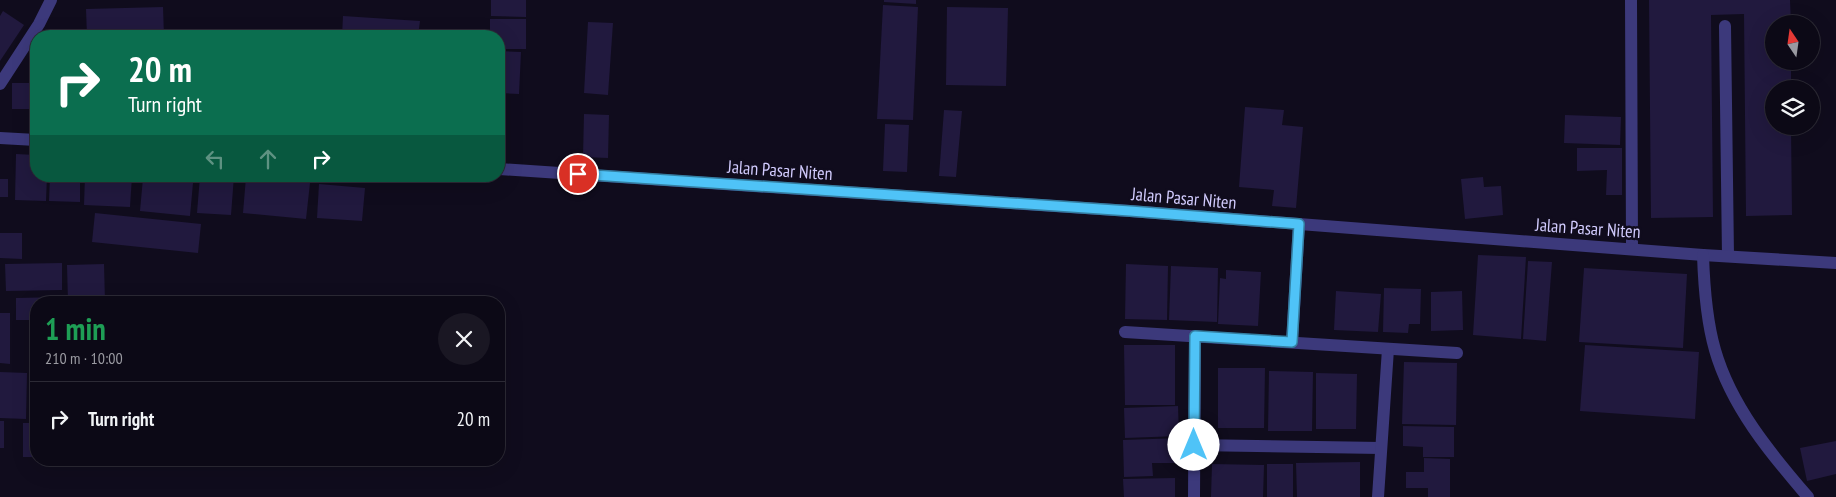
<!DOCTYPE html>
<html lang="en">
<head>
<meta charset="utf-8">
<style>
	body { margin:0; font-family:"PT Sans Narrow",sans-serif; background:#1a1723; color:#f1f3f6; height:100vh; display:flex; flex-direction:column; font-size:19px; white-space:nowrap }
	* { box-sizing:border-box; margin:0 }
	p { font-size:16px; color:#9a9aa1 }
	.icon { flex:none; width:28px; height:28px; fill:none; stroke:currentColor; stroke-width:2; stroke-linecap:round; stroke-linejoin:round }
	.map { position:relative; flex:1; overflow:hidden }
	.sheet { position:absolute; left:30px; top:296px; width:475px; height:170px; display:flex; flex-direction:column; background:#0c0916; border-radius:20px; box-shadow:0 5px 20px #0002,0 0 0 1px #2c2a35 }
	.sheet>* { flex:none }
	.banner { position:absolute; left:30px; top:30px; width:475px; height:152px; border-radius:20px; box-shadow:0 5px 20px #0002,0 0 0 1px #2c2a35; background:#0b6e4f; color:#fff; overflow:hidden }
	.needle { width:32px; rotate:347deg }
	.fabs { position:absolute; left:1765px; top:15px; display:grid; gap:10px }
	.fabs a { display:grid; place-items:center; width:55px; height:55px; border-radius:50%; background:#0c0916; box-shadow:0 5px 20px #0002,0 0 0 1px #2c2a35; font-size:25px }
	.pin { position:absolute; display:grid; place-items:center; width:42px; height:42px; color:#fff; margin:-21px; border:2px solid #fff; border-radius:50%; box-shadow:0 1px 5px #0007 }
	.me { position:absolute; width:55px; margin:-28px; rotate:0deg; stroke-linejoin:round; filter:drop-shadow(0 0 4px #0008) }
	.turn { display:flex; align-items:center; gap:18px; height:105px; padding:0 15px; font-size:22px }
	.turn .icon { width:65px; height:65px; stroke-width:2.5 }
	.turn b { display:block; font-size:35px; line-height:42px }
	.lanes { display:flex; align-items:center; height:48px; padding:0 15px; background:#0003; justify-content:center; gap:25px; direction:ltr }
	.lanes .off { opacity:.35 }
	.round { display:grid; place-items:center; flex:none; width:52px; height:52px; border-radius:26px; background:#1a1723 }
	.head { display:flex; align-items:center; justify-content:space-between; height:85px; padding:0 15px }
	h1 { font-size:30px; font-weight:700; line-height:38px; color:#1e9e55 }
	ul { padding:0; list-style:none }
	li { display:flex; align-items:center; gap:15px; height:75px; padding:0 15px; border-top:1px solid #2c2a35 }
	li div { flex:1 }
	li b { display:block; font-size:19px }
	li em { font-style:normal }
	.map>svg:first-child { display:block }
	.building { fill:#21193e }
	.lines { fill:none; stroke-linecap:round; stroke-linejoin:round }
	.service { stroke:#3c397b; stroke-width:12 }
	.minor { stroke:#3c397b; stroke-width:12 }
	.route-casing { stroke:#337fa1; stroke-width:12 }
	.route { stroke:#4fc3f7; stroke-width:9 }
	.labels { text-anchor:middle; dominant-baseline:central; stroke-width:5; stroke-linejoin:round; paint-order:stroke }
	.street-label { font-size:18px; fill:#d1cbfd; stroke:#100c1d }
</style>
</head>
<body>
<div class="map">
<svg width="1836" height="497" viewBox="0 0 1836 497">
	<rect width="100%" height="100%" fill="#100c1d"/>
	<g class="building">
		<polygon points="491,0 526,0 526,17 491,16"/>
		<polygon points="884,0 916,0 916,4 884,2"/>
		<polygon points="1649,0 1790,0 1791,24 1774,24 1774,61 1791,61 1791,89 1774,89 1774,126 1791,126 1792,215 1746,216 1744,14 1711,15 1713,217 1651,218"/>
		<polygon points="883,5 918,7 913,120 877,119"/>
		<polygon points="163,7 164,36 87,36 86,9"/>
		<polygon points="947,7 1008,8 1006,86 946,85"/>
		<polygon points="3,11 24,25 0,61 0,16"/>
		<polygon points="343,16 420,21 418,36 342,36"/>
		<polygon points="490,19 526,19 526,49 499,49 499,36 490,36"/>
		<polygon points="588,22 613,23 608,95 584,93"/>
		<polygon points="499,51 521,52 519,94 499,93"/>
		<polygon points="31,63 36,63 36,109 12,109 12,83 31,83"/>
		<polygon points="1245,107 1284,110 1282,125 1303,127 1296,208 1272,206 1274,190 1239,187"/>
		<polygon points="944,110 962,111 956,177 939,176"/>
		<polygon points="584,114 609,115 608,158 583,157"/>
		<polygon points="1565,115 1621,117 1620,145 1564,143"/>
		<polygon points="885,124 909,125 907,172 883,171"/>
		<polygon points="1577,148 1622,148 1622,195 1606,195 1607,170 1577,171"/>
		<polygon points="16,154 36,155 36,176 47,176 46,201 15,200"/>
		<polygon points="50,176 80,176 80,202 49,201"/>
		<polygon points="85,176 132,176 130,207 84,205"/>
		<polygon points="200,176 234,176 231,215 197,213"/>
		<polygon points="246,177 310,183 306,219 243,213"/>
		<polygon points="1483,177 1484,187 1501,186 1503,215 1465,219 1461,179"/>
		<polygon points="143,178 193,183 190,216 140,211"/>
		<rect x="0" y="179" width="8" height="18"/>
		<polygon points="319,184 365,188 362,221 317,218"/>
		<polygon points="95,213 201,224 198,253 92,242"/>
		<polygon points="0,233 22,233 22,259 0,258"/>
		<polygon points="1478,255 1526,257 1521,339 1473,335"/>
		<polygon points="1528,261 1552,262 1546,341 1523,339"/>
		<polygon points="62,263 62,290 6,291 5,264"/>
		<polygon points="104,264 105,302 68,302 67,265"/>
		<polygon points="1126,264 1168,266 1167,320 1125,319"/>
		<polygon points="1171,266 1218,268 1217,322 1169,320"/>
		<polygon points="1584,268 1687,274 1683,348 1579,342"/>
		<polygon points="1226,270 1261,272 1258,326 1218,324 1220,278 1226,279"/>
		<polygon points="1384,288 1421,289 1420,324 1409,324 1408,333 1383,332"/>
		<polygon points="1336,291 1381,294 1378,332 1334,330"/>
		<polygon points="1462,291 1463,330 1431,331 1431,292"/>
		<polygon points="63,297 63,302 36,302 36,320 16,320 16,298"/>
		<polygon points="0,313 10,313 10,364 0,363"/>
		<polygon points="1124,345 1175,345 1175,405 1125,405"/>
		<polygon points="1585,345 1699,352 1695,419 1580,411"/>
		<polygon points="1404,362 1457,363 1456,425 1402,424"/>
		<polygon points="1218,368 1265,368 1264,428 1218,428"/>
		<polygon points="1269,371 1313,372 1312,431 1268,431"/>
		<polygon points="0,372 27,373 26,419 0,418"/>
		<polygon points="1316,373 1357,374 1356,429 1316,429"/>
		<polygon points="1178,406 1179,436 1125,438 1124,408"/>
		<rect x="0" y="421" width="4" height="27"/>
		<rect x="23" y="423" width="13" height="34"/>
		<polygon points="1403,426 1454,427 1454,457 1423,457 1423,447 1403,446"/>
		<polygon points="1181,438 1182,463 1152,463 1153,476 1124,477 1123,440"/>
		<polygon points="1836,441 1836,474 1807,481 1800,448"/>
		<polygon points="1424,458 1450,459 1450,497 1428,497 1428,488 1406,488 1406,472 1424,472"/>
		<polygon points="1360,462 1360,497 1297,497 1296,463"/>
		<polygon points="1212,464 1264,465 1263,497 1211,497"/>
		<rect x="1267" y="464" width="26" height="33"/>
		<polygon points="1175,478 1175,497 1124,497 1123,479"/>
	</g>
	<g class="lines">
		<polyline class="service" points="1725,26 1728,256"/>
		<g class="minor">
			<polyline points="1631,0 1632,248"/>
			<polyline points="0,84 39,24 51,0"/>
			<polyline points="0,138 36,140"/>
			<polyline points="499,169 1130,211 1703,255 1836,263"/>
			<path d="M 1703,255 C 1704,286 1706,319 1715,350 C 1731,406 1770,453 1808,497"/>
			<polyline points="1125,332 1457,353"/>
			<polyline points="1292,342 1299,224"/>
			<polyline points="1194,445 1381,448"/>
			<polyline points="1194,497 1195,336"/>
			<polyline points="1378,497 1388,349"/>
		</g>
	</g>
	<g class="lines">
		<defs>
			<polyline id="route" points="578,174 1130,211 1299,224 1292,342 1195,336 1194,445"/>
		</defs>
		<use href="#route" class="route-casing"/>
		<use href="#route" class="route"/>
	</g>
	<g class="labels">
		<g class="street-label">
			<text transform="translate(780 170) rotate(4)">Jalan Pasar Niten</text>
			<text transform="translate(1184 198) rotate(5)">Jalan Pasar Niten</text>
			<text transform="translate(1588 228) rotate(4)">Jalan Pasar Niten</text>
		</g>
	</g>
</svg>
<div class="fabs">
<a><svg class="needle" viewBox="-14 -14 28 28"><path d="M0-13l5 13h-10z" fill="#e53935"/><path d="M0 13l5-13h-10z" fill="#9a9aa1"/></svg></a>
<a><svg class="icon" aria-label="layers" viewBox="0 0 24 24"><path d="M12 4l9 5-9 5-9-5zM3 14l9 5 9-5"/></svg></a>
</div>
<div class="pin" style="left:578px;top:174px;background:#d93025"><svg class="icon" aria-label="arrive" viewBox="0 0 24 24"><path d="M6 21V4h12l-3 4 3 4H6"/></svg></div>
<svg class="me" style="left:1194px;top:445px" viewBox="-20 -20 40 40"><circle r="19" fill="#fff"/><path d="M0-13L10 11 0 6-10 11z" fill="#4fc3f7"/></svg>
<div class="banner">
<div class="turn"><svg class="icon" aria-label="right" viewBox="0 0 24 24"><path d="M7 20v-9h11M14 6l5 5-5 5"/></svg><div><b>20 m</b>Turn right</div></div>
<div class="lanes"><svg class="icon off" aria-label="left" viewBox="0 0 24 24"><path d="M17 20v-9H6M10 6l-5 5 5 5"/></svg><svg class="icon off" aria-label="ahead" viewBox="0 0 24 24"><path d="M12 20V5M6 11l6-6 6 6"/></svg><svg class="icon" aria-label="right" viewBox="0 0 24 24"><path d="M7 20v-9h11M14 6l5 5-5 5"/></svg></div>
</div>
<section class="sheet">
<div class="head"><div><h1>1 min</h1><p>210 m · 10:00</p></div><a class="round"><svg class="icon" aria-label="close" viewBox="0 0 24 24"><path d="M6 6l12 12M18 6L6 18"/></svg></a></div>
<ul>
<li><svg class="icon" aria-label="right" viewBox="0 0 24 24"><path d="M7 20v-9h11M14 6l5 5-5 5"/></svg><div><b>Turn right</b></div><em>20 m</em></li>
</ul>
</section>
</div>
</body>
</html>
